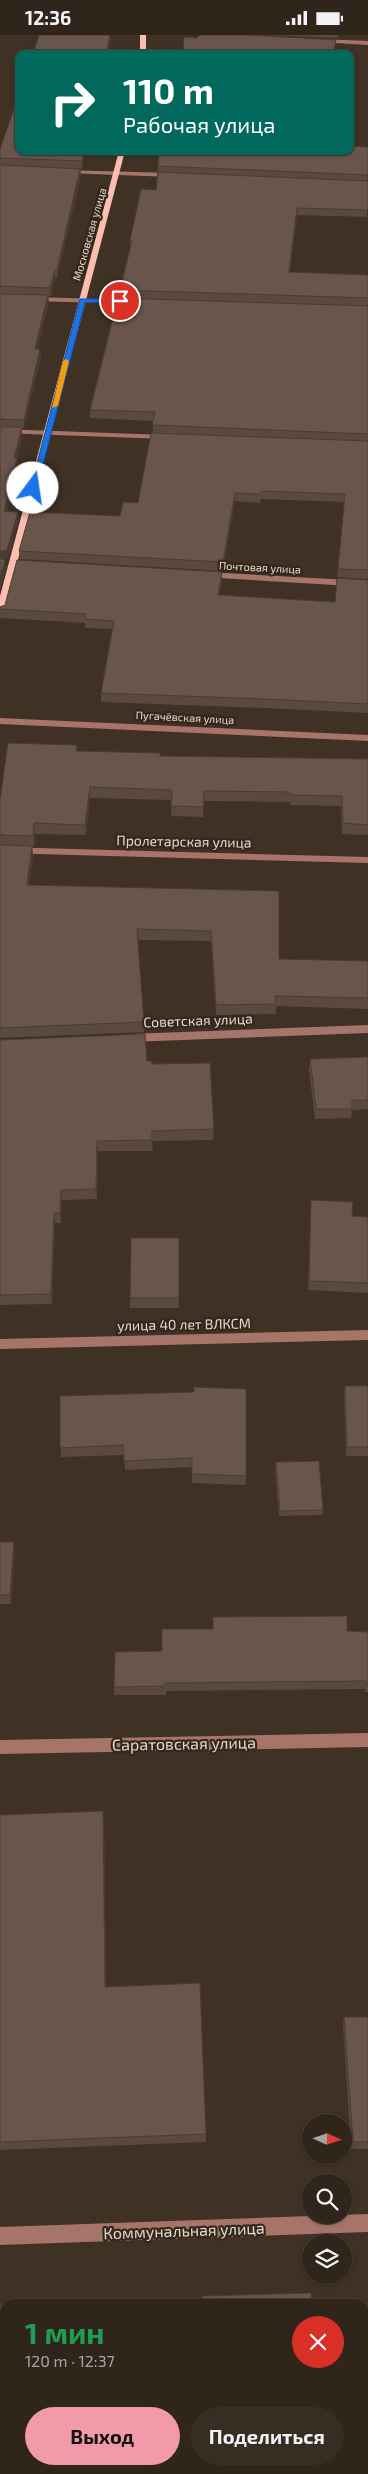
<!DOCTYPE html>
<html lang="ru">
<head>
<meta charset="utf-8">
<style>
	body { margin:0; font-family:"Exo 2",sans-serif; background:#372d23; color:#f1f3f6; height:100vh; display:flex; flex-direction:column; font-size:19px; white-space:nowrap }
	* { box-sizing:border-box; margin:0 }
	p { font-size:16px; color:#a7a5a2 }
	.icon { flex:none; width:28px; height:28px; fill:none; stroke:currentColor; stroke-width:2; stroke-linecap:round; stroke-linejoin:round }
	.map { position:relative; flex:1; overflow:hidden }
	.side { position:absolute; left:0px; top:2264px; width:369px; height:176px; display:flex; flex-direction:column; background:#2f251a; border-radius:15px 15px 0 0; box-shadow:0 1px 4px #0004,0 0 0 1px #4a4239 }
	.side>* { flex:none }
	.top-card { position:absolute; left:15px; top:15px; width:339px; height:105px; border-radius:10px; box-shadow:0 1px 4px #0004,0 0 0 1px #4a4239; background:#00695c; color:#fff; overflow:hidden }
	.needle { width:32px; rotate:93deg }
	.tools { position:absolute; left:302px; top:2079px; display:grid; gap:10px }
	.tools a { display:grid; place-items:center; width:50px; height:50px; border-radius:50%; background:#2f251a; box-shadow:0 1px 4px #0004,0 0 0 1px #4a4239; font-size:25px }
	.pin { position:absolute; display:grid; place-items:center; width:42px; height:42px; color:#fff; margin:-21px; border:2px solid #fff; border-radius:50%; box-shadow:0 1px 5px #0007 }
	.me { position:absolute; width:55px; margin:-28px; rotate:14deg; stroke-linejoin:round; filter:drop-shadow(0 0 4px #0008) }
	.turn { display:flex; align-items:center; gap:18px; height:105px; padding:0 25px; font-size:22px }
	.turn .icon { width:65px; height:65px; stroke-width:2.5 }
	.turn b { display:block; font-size:35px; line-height:42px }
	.round { display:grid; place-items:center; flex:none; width:52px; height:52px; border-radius:26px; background:#372d23 }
	.head { display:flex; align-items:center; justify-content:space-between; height:85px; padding:0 25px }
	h1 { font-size:30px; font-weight:700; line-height:38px; color:#1e9e55 }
	.cta { display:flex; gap:10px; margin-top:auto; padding:10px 25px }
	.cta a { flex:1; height:58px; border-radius:30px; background:#f39aaa; color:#111; font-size:20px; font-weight:700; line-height:58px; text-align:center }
	.cta a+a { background:#372d23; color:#f1f3f6 }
	.status { display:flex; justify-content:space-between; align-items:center; height:35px; padding:0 25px; background:#2f251a; direction:ltr }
	.status svg { height:14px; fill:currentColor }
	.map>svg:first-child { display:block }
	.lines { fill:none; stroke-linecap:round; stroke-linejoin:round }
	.minor { fill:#a67468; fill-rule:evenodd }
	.major { fill:#fdbeaf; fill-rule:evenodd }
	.wall { fill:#5a4940 }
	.shaded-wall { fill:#4a3c34 }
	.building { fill:#69554b; stroke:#4a3c34 }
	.route { fill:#1a73e8; stroke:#114b97 }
	.slow { fill:#f59e0b }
	.labels { text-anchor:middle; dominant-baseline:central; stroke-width:4.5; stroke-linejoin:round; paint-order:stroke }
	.far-street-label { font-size:11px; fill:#e1d8cf; stroke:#352719 }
	.street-label { font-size:14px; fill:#e1d8cf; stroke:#352719 }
	.near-street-label { font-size:16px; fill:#e1d8cf; stroke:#352719 }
</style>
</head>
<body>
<div class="status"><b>12:36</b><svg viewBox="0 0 49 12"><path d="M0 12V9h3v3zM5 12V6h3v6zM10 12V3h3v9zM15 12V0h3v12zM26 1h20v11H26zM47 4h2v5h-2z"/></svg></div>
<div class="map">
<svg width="368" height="2439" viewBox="0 0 368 2439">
	<rect width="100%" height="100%" fill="#3f3123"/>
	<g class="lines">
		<g class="minor">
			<polygon points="321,4 368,6 368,10 319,7"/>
			<polygon points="61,135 173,138 176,140 173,142 63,138 61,137"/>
			<polygon points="0,261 133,265 137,267 133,269 0,265"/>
			<polygon points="0,394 166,400 170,402 166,404 0,398"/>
			<polygon points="205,537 368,546 368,552 202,542 201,540"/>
			<polygon points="0,683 368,700 368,706 0,689"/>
			<polygon points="0,812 368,822 368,828 0,818"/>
			<polygon points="368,990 368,998 130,1007 124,1003 130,999"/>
			<polygon points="368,1295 368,1305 0,1314 0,1304"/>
			<polygon points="368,1698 368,1712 0,1719 0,1705"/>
			<polygon points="368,2179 368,2197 0,2210 0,2192"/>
		</g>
		<g class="major">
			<rect x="140" y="0" width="6" height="19"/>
			<polygon points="119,116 125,116 4,578 0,581 0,561"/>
		</g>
	</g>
	<g class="wall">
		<polygon points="265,0 338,0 338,3"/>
		<polygon points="368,112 367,182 297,180 290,237 368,240 368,544 337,542 344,467 261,464 260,468 235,466 223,536 20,524 19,516 120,481 138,468 153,398 153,386 90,383 90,375 120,263 120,255 130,212 130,205 156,155 158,131"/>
		<polygon points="0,114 19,116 85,116 82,134 0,130"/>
		<polygon points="0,130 80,134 81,141 57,243 55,243 51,261 48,261 49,268 37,314 41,322 24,393 22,393 22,401 17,423 18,432 7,476 18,485 8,524 3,524 6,533 0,554"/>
		<polygon points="222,537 222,546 219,560 335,567 368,545 368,678 265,673 101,667 101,658 112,594 85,593 85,588 0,583 0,572"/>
		<polygon points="77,716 160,721 368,724 368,800 342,799 341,771 290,770 290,767 204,766 203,782 171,781 172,765 90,763 86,800 35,799 34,811 32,811 33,821 29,850 279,856 279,924 368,926 368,974 276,971 276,979 216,980 211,906 138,905 144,997 0,1003 0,764"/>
		<polygon points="0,1005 147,1026 152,1029 214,1094 213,1105 152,1106 153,1116 98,1116 97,1164 62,1165 61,1188 55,1188 52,1269 0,1270"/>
		<polygon points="368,1022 368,1074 352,1075 351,1083 315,1084 309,1034 310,1024"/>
		<polygon points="311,1165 352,1181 368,1182 368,1258 308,1255"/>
		<polygon points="179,1203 179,1273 130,1273 130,1263"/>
		<polygon points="345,1351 368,1351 368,1421 346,1421 344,1360"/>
		<polygon points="60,1361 246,1441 245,1450 192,1448 192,1432 125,1435 124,1420 61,1422"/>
		<polygon points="276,1427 323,1475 323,1480 279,1481 275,1433"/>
		<polygon points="0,1507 15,1516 11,1569 0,1569"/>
		<polygon points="347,1596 368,1597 368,1657 365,1657 365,1654 166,1656 166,1660 114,1660 114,1652 162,1616"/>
		<polygon points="0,1780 104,1786 106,1952 206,2099 206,2107 0,2115"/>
		<polygon points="344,1982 368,1982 368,2114 351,2114 343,1989"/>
		<rect x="0" y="2270" width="5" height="110"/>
	</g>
	<g class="shaded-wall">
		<polygon points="110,0 111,4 108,19 106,19"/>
		<polygon points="84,116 85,116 82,134 82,126"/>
		<polygon points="80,134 81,141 57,243 57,235"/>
		<polygon points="297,173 297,180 289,245 289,237"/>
		<polygon points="55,235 55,243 51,261 50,253"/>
		<polygon points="48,260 49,268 35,322 35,314"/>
		<polygon points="40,314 41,322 24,393 24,385"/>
		<polygon points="22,392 22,401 15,432 14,423"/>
		<polygon points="17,423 18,432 5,485 4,476"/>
		<polygon points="235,458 235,466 223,536 223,527"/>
		<polygon points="18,477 18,485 8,524 0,525 0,516"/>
		<polygon points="5,524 6,533 0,554 0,542"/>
		<polygon points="222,537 222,546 218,569 218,560"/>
		<polygon points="90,752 90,763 86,800 85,790"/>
		<polygon points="34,788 35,799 34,811 33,801"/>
		<polygon points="32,811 33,821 28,860 27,850"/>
		<polygon points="97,1106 98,1116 97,1164 96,1154"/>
		<polygon points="61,1155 62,1165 61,1188 60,1178"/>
		<polygon points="54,1178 55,1188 52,1269 51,1259"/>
		<polygon points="14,1507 15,1516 11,1569 10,1560"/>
		<polygon points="103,1776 104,1786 106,1961 105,1952"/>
	</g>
	<g class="building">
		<polygon points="39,0 110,0 106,19 33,19"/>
		<polygon points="200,0 250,0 336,5 333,19 183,19 184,2 197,3"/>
		<polygon points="19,59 19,116 84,116 82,126 0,123 0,114"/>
		<polygon points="350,111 368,112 368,140 158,131 159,116 350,116"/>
		<polygon points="0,130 80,134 57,235 55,235 50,253 0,251"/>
		<polygon points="158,137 368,146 368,175 297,173 289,237 368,240 368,263 120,255 132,206 130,205 141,154 156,155"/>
		<polygon points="0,259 48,260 35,314 40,314 24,385 0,384"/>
		<polygon points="118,263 368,271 368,399 152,390 155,377 90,375"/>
		<polygon points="0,392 22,392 14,423 17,423 4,476 18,477 7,515 0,516"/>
		<polygon points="151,398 368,406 368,535 338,534 345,459 262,456 261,459 235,458 223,527 19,516 30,477 120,481 123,467 138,468"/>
		<polygon points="0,524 5,524 0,542"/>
		<polygon points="17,525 222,537 218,560 335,567 337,543 368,545 368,669 265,664 101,658 114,586 85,584 86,579 0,574 0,572 5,570"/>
		<polygon points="8,708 77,710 76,716 160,718 160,721 368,724 368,790 343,788 342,761 290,760 290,757 204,756 203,772 171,771 172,755 90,752 85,790 34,788 33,801 0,800 0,764"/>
		<polygon points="0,810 32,811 27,850 279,856 279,924 368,926 368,963 275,961 276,969 216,970 211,896 137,894 144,987 0,993"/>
		<polygon points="145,999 147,1026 152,1026 152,1029 210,1028 214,1094 152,1096 152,1105 97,1106 96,1154 61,1155 60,1178 54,1178 51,1259 0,1260 0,1005"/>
		<polygon points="368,1022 368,1065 352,1065 352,1074 316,1074 310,1024"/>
		<polygon points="311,1165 353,1167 352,1181 368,1182 368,1248 309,1246"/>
		<polygon points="131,1203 179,1203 179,1263 130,1263"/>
		<polygon points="345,1351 368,1351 368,1412 347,1412"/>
		<polygon points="194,1352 246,1354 246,1441 192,1439 192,1423 124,1426 123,1410 60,1413 60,1361 194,1357"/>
		<polygon points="319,1426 323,1475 280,1476 276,1427"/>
		<polygon points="0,1507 14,1507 10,1560 0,1560"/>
		<polygon points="347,1581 347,1596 368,1597 368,1649 366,1649 366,1646 165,1648 165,1651 114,1652 115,1617 162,1616 162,1594 213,1594 213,1582"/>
		<polygon points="103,1776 105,1952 200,1948 206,2099 0,2107 0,1780"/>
		<polygon points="344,1982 368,1982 368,2107 353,2107"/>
		<polygon points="311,2258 312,2269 202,2269 202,2261"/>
		<polygon points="136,2267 136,2269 50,2269"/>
		<rect x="0" y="2270" width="5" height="105"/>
	</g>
	<polygon class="route" points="80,264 120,264 124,266 120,268 85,267 37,453 30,455"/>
	<polygon class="slow" points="66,324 69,326 58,371 52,373 63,326"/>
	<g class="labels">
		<g class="far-street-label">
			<text transform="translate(89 199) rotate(-74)">Московская улица</text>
			<text transform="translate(260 532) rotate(3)">Почтовая улица</text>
			<text transform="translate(185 682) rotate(3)">Пугачёвская улица</text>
		</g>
		<g class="street-label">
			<text transform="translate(184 806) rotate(1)">Пролетарская улица</text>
			<text transform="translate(198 985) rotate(-2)">Советская улица</text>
			<text transform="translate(184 1289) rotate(-1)">улица 40 лет ВЛКСМ</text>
		</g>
		<g class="near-street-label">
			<text transform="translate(184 1708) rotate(-1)">Саратовская улица</text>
			<text transform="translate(184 2195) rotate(-2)">Коммунальная улица</text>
		</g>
	</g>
</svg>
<div class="tools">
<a><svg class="needle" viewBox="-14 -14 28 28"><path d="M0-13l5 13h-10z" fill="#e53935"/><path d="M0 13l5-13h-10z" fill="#a7a5a2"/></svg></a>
<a><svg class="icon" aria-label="search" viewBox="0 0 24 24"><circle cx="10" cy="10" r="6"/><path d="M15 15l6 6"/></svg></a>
<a><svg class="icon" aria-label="layers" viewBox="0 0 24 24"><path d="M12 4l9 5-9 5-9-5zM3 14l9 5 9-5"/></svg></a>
</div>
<div class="pin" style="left:120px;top:266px;background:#d93025"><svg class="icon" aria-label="arrive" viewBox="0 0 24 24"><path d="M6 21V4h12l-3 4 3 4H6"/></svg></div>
<svg class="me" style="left:33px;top:453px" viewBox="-20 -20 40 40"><circle r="19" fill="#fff"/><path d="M0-13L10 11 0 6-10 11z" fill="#1a73e8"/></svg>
<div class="top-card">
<div class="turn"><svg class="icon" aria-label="right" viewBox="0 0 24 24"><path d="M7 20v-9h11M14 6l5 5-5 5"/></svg><div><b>110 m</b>Рабочая улица</div></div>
</div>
<section class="side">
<div class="head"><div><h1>1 мин</h1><p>120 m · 12:37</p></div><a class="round" style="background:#d93025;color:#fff"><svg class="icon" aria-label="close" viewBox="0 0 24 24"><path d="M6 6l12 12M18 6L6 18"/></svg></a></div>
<div class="cta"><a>Выход</a><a>Поделиться</a></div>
</section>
</div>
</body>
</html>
